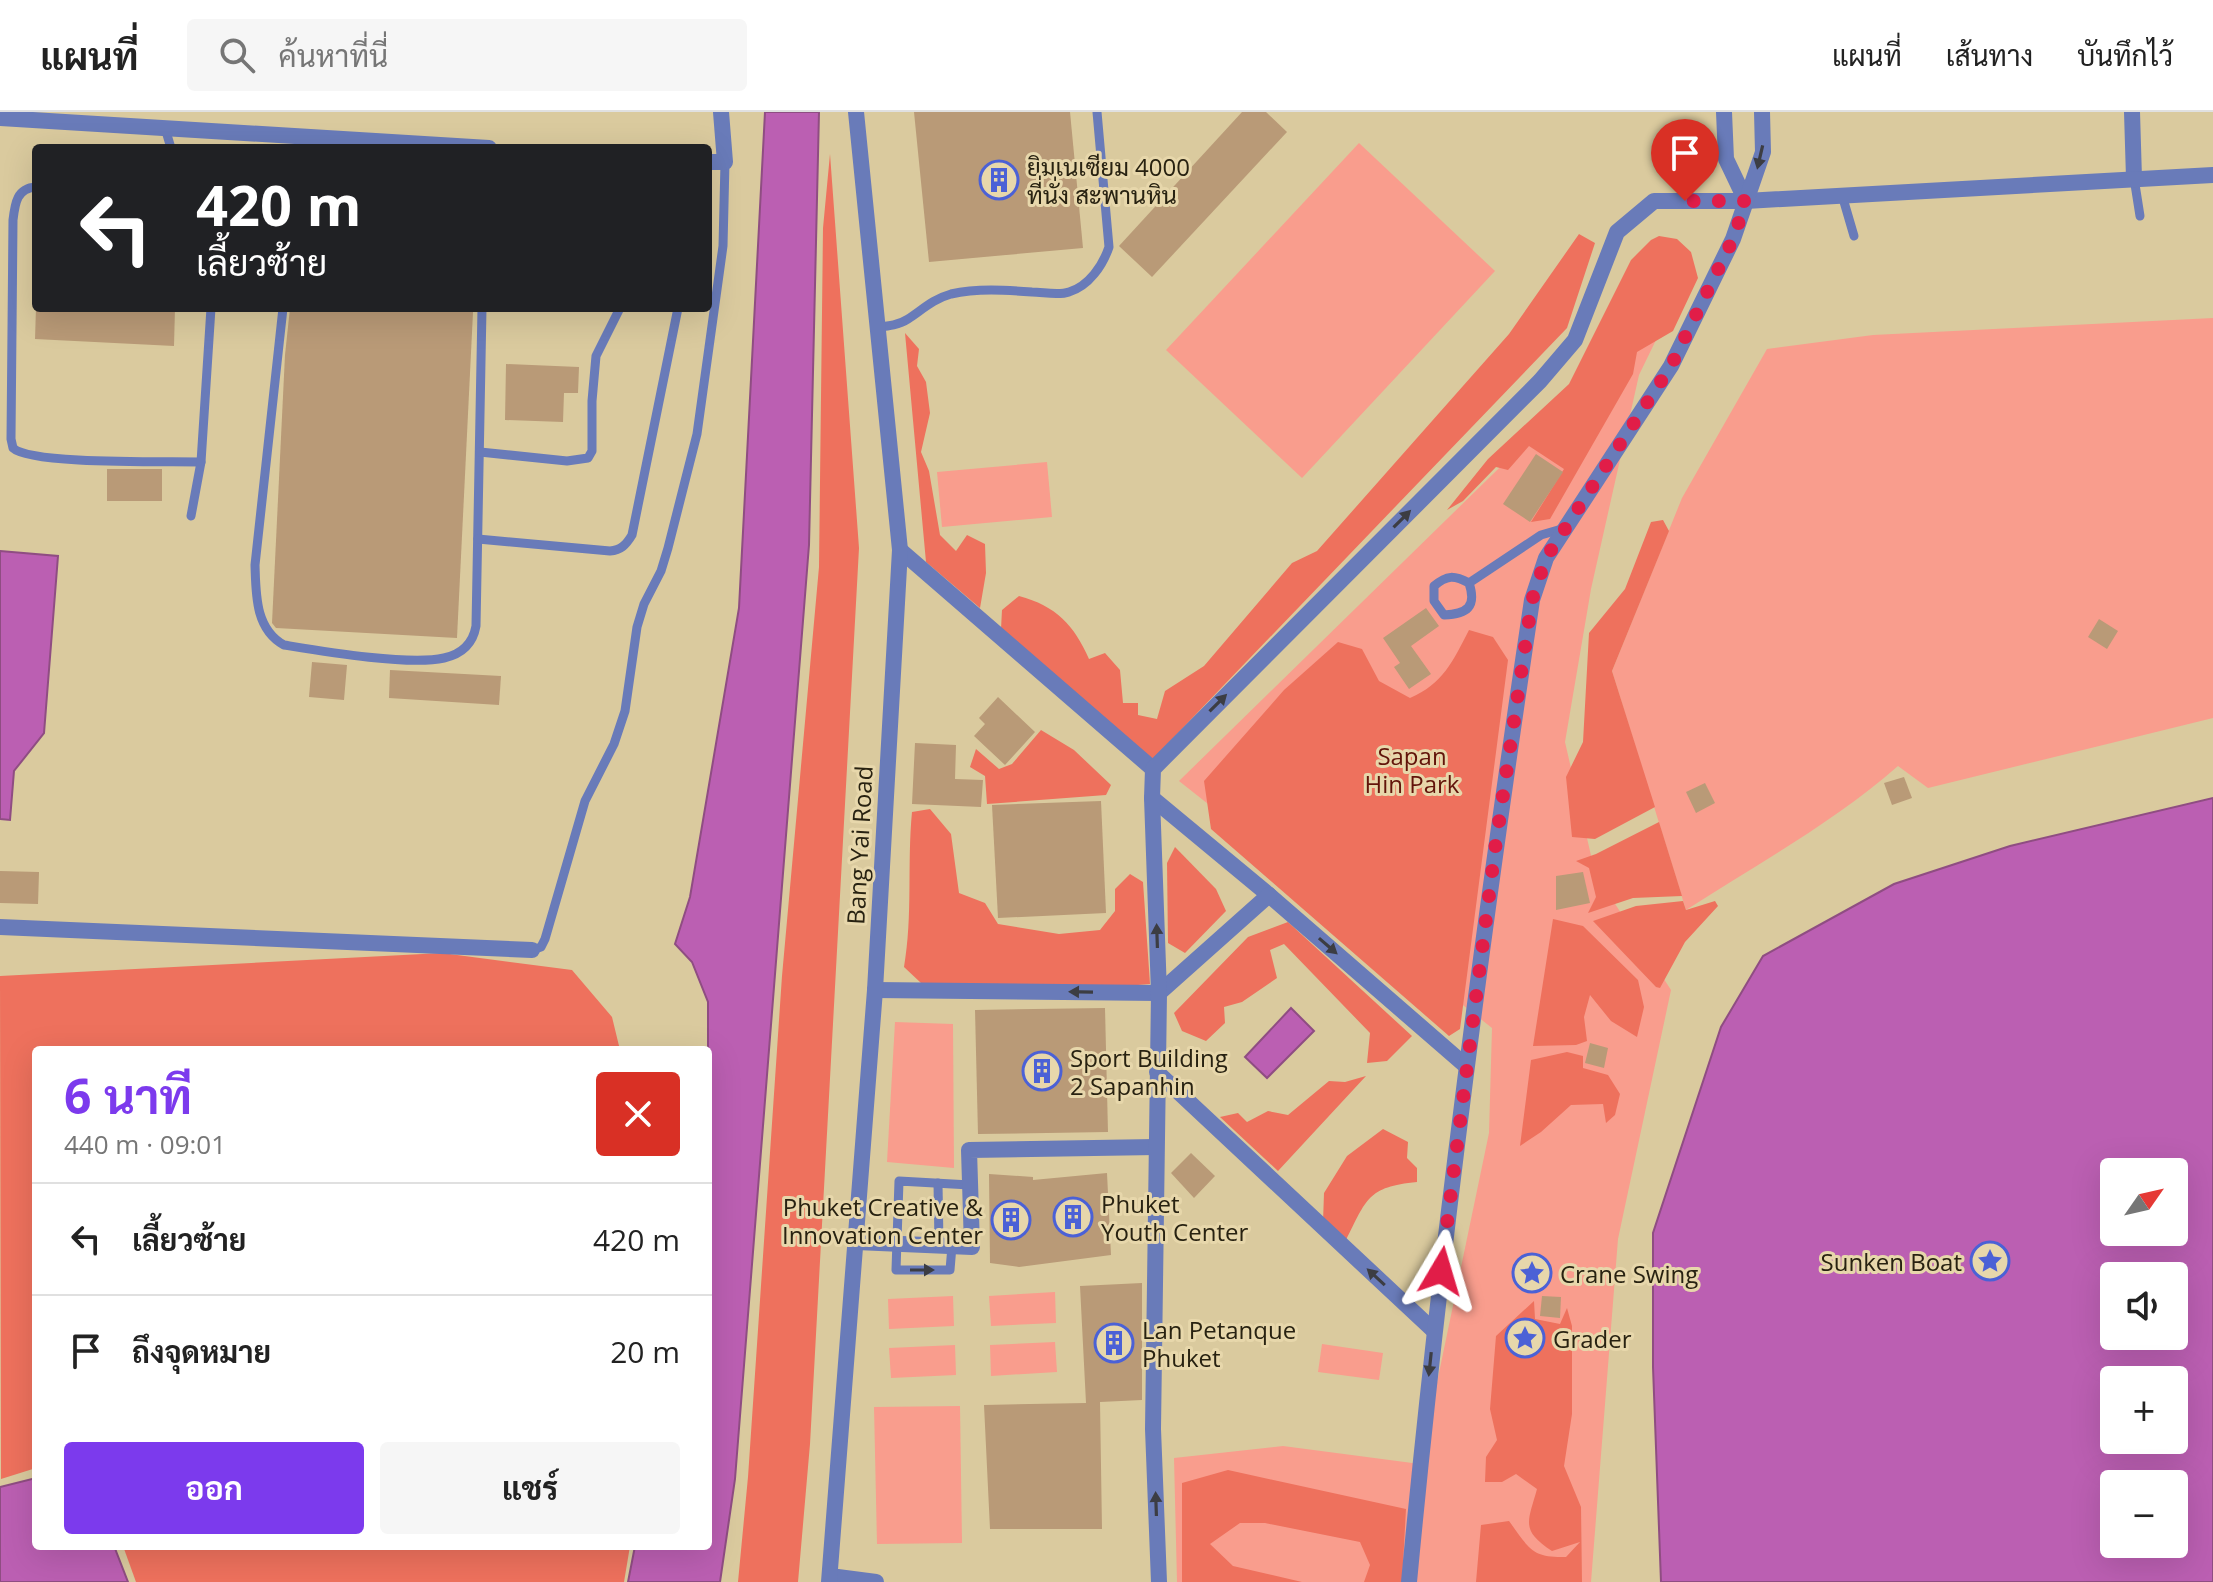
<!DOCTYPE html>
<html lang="th">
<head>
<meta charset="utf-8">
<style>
	body { margin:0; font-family:"Open Sans",Sarabun,sans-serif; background:#f6f6f6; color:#222; height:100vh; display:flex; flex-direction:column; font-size:30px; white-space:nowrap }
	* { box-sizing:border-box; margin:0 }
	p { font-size:26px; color:#767676 }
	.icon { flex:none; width:44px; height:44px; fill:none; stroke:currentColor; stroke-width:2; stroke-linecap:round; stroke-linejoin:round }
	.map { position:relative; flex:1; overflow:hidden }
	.drawer { position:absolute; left:32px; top:934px; width:680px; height:504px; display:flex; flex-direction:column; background:#fff; border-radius:8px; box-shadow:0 8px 32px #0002 }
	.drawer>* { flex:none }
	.top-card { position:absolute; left:32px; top:32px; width:680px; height:168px; border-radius:8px; box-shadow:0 8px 32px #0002; background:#202124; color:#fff; overflow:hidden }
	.needle { width:52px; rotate:56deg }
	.buttons { position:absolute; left:2100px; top:1046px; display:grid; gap:16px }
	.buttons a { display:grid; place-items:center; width:88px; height:88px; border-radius:8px; background:#fff; box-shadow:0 8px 32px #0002; font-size:40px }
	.pin { position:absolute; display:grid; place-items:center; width:68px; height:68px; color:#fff; margin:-82px -34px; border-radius:50% 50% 50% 0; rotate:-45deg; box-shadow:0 0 8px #0007 }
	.pin .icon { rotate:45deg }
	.me { position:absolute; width:88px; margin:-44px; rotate:7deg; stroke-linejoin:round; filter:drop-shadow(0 0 6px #0008) }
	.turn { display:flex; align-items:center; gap:28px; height:168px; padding:0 32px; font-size:36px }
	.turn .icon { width:104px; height:104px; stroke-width:2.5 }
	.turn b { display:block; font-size:56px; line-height:68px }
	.round { display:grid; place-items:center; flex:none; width:84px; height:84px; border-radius:8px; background:#f6f6f6 }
	.summary { display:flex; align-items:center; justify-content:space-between; height:136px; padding:0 32px }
	h1 { font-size:48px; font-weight:700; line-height:60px; color:#7c3aed }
	.primary-button { display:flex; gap:16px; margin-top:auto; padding:16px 32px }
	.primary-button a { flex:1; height:92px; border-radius:8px; background:#7c3aed; color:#fff; font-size:32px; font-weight:700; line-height:92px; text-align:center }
	.primary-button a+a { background:#f6f6f6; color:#222 }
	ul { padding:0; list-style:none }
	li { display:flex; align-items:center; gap:24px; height:112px; padding:0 32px; border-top:2px solid #e0e0e0 }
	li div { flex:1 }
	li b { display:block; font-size:30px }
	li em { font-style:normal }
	header { display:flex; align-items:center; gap:48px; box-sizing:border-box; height:112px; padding:0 40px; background:#fff; border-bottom:2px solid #e0e0e0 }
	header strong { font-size:38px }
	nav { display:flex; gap:44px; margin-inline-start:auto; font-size:28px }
	.search { width:560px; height:72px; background:#f6f6f6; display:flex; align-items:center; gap:20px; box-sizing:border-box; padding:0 28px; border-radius:8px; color:#767676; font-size:30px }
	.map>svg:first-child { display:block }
	.green { fill:#f99d8d }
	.forest { fill:#ee715d }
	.water { fill:#bb5fb2; stroke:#8f4d82; stroke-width:2; fill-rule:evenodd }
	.building { fill:#b99a77 }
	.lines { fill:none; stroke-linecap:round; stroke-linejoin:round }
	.service { stroke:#697bb9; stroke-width:9 }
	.minor { stroke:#697bb9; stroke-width:16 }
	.oneway { fill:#3c3d43 }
	.route { stroke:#e11d48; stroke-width:14; stroke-dasharray:0 25.2 }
	.labels { text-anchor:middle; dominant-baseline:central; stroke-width:6; stroke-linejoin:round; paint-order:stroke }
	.poi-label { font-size:24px; fill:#282211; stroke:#e7d7ab; text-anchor:start }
	.park-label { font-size:24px; fill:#62140a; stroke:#e7d7ab }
	.street-label { font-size:24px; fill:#282211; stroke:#e7d7ab }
</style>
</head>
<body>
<header>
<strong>แผนที่</strong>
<div class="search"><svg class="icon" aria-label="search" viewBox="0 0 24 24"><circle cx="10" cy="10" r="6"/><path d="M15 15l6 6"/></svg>ค้นหาที่นี่</div>
<nav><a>แผนที่</a><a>เส้นทาง</a><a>บันทึกไว้</a></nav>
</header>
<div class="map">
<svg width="2213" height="1470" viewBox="0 0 2213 1470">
	<rect width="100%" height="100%" fill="#daca9e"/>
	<g class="green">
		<polygon points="1359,31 1495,159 1302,366 1166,238"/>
		<polygon points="1688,162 1639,263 1591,477 1565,630 1595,761 1671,878 1618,1127 1591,1470 1177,1470 1174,1346 1283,1334 1420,1352 1489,1021 1492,916 1179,669 1582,275"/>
		<path d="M 2213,206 L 2213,606 L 1928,676 L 1898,654 C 1834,710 1758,752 1686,798 L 1612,559 L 1682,386 L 1767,237 L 1873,223 Z"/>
		<polygon points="1047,350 1052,405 942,415 937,360"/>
		<polygon points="895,910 953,912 954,1056 887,1050"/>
		<polygon points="1055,1180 1056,1211 991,1214 989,1184"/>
		<polygon points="953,1184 954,1214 889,1217 888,1187"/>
		<polygon points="1055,1230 1057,1260 991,1264 990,1233"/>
		<polygon points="1322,1232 1383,1241 1379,1268 1318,1260"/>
		<polygon points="955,1233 956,1263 891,1266 889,1236"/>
		<polygon points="960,1294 962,1431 877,1432 874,1295"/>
	</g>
	<g class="forest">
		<polygon points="830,42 859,436 810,1332 798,1470 738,1470 748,1365 782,864 819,455 823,116"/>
		<path d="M 1579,122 L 1595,131 L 1567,216 L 1152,648 L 1001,517 L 1002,498 L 1019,484 C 1056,494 1074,513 1089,547 L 1105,541 L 1120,558 L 1123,591 L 1138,591 L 1138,603 L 1157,607 L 1165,579 L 1204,554 L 1292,451 L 1317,439 L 1509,222 Z"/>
		<polygon points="1659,124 1677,127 1691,140 1698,166 1673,219 1637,240 1633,262 1550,407 1531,410 1564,357 1529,334 1508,358 1496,355 1463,389 1447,398 1488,347 1569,272 1631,148 1651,128"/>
		<polygon points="905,221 919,237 917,254 926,270 930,301 921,340 929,359 940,423 956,439 967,423 985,432 986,461 980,496 926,450"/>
		<polygon points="1663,408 1669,419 1612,559 1655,695 1595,727 1572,725 1566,665 1583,630 1589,521 1625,477 1651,410"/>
		<path d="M 1469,518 L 1493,525 L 1508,548 L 1460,917 L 1449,924 L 1211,717 L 1204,669 L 1284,578 L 1338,530 L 1362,537 L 1379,569 L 1410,586 C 1443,572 1453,549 1469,518 Z"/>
		<polygon points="1041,618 1074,638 1111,673 1106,683 987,692 985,664 970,655 976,637 999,657 1012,652"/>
		<path d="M 930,697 L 951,722 L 959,781 L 985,791 L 998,812 L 1059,822 L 1100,818 L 1115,799 L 1115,777 L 1130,762 L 1143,770 L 1150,872 L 1114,875 L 921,871 L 904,855 C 913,804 907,752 912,700 Z"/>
		<polygon points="1659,710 1682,784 1633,786 1588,801 1596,785 1589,756 1576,749 1596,742"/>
		<polygon points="1175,735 1216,777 1226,799 1185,841 1168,831 1167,751"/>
		<polygon points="1683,789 1686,798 1715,789 1718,794 1685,830 1660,876 1656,875 1593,809 1636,794"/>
		<polygon points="1553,807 1583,814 1638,868 1644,895 1637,925 1611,909 1590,883 1584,905 1587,929 1576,933 1533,934"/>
		<polygon points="1288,810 1412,924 1387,949 1367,951 1370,921 1284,832 1270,838 1277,866 1242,890 1224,895 1225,911 1206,929 1182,919 1174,901 1248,825"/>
		<polygon points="442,841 572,858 612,905 620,938 36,938 36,1356 1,1367 0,864"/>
		<polygon points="1567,940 1583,944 1583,956 1608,963 1620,982 1615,1003 1606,1011 1603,992 1571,993 1541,1020 1520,1034 1531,948"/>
		<polygon points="1366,964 1278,1059 1220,1005 1238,1001 1247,1010 1268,999 1288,1003 1329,969 1345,970"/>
		<path d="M 1383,1017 L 1408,1030 L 1407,1046 L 1417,1056 L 1417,1070 C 1367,1075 1367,1087 1346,1128 L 1323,1110 L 1324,1081 L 1347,1044 Z"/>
		<path d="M 1534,1189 L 1535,1207 L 1560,1212 L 1567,1196 L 1572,1214 L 1572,1302 L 1564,1354 L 1581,1395 L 1582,1470 L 1476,1470 L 1481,1413 L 1509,1409 C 1529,1436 1531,1446 1566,1445 L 1580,1430 L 1552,1439 C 1520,1418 1528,1410 1537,1377 L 1516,1362 L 1502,1370 L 1485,1370 L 1486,1345 L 1497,1328 L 1490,1297 L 1496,1224 Z"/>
		<polygon points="1228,1358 1406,1397 1402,1470 1364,1470 1370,1453 1360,1430 1265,1411 1240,1411 1210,1432 1233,1454 1302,1470 1182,1470 1182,1371"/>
		<polygon points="123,1434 630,1434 624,1470 136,1470"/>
	</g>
	<g class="water">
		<polygon points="765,0 819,0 809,433 735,1367 720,1470 628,1470 635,1434 708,1434 708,890 692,850 675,832 690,785 739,496"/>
		<polygon points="0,439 58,444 44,621 14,659 10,708 0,707"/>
		<path d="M 2213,686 L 2213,1470 L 1661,1470 L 1653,1255 L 1653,1121 L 1721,915 L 1763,844 L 1894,772 L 2010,734 ZM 2114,1060 L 2174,1060 L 2174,1120 L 2114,1120 ZM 2114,1164 L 2174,1164 L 2174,1224 L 2114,1224 ZM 2114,1268 L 2174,1268 L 2174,1328 L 2114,1328 ZM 2114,1372 L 2174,1372 L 2174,1432 L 2114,1432 Z"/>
		<polygon points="1291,896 1314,919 1267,966 1245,945"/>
		<polygon points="36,1366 36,1434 114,1434 128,1470 0,1470 0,1375"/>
	</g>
	<g class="building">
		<polygon points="914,0 1070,0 1083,136 929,150"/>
		<polygon points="1242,0 1266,0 1287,20 1152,165 1119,134"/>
		<polygon points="36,196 175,196 174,234 35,227"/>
		<polygon points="290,196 395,196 473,200 457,526 276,516 272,511 285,243"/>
		<polygon points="506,252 579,255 578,281 564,281 563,310 505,308"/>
		<polygon points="1536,342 1563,360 1530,410 1503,392"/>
		<rect x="107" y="357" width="55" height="32"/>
		<polygon points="1426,496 1439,514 1411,534 1431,562 1409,577 1394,555 1400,551 1383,526"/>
		<polygon points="2099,507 2118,519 2107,537 2088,525"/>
		<polygon points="312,550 347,553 344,588 309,585"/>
		<polygon points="390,558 501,564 499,593 389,586"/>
		<polygon points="998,585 1035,620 1005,653 974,624 985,612 979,606"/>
		<polygon points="915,631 956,633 955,667 983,668 981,695 912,692"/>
		<polygon points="1904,665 1912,686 1892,693 1884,671"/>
		<polygon points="1705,671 1715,691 1696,701 1686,680"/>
		<polygon points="1101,689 1106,801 998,806 992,693"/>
		<polygon points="0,759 39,760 38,792 0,791"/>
		<polygon points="1583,760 1590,791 1556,798 1556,764"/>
		<polygon points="1105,896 1108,1020 978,1022 975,898"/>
		<polygon points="1590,931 1608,936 1604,956 1585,951"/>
		<polygon points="1191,1041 1215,1064 1194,1086 1171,1061"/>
		<polygon points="1107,1061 1111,1143 1019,1155 990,1151 989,1062 1033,1065 1033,1068"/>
		<polygon points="1142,1171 1142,1288 1100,1290 1102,1417 990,1417 984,1293 1086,1291 1080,1174"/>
		<polygon points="1542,1184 1561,1185 1560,1206 1540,1204"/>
	</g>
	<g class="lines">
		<g class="service">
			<polyline points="165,16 171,36"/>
			<polyline points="2134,66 2140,104"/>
			<path d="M 36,75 C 17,76 15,91 13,108 L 11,327 L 13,336 C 31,353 169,349 201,350"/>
			<polyline points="1842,83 1854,124"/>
			<path d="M 283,196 L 255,453 C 256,482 255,517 284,533 C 321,539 409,554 444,546 C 462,542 473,531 476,514 L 482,196"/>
			<path d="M 878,215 C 888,214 899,213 908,207 C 922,198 933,187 951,182 C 977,176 1005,178 1032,180 C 1043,180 1058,184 1069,180 C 1089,174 1103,153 1109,135 L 1097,0"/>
			<polyline points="480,340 567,349 588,346 592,339 592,289 596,244 620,196"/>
			<polyline points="191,404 201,350 211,196"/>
			<path d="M 478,427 L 610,439 C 621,438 626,433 632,423 L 678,196"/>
			<path d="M 1469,471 C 1477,495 1467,502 1444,503 L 1434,489 L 1434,474 C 1447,463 1454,463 1469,471 L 1541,423 L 1565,416"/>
			<polyline points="532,838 541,835 545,827 585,689 614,632 625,599 637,515 644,492 661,459 668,436 697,322 723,134 725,50"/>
			<polyline points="938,1071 939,1133"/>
			<polyline points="952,1134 950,1158 896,1158 899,1069 970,1073"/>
		</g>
		<g class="minor">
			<polyline points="1724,0 1726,47 1746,89"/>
			<polyline points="2132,0 2134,66"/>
			<polyline points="0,6 489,36"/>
			<polyline points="708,50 725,50 721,0"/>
			<polyline points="900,438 1153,657"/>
			<polyline points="1152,686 1269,783 1466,954"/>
			<polyline points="0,815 532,838"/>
			<polyline points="875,878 1159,881 1269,783"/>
			<polyline points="1157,960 1433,1218"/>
			<polyline points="856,1130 972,1135 969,1038 1156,1035"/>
			<polyline points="830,1464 876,1470"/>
			<polyline points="829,1470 875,878 900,438 856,0"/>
			<polyline points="1159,1470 1153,1317 1159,881 1152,686 1153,657 1540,269 1575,228 1617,120 1654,89 1746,89 2213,63"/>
			<path d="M 1409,1470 C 1440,1141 1483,815 1532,488 L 1546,446 L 1671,254 L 1733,127 L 1763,40 L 1762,0"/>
		</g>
	</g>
	<defs><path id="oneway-solid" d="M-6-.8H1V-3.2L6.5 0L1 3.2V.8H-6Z" transform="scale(2)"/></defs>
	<g class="oneway">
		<use href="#oneway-solid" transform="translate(1760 45) rotate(103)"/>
		<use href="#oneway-solid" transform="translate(1402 407) rotate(-45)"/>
		<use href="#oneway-solid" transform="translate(1218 591) rotate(-45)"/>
		<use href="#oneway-solid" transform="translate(1157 824) rotate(-92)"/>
		<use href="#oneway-solid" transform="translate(1328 834) rotate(41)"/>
		<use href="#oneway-solid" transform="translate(1081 880) rotate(-179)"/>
		<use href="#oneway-solid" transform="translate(922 1158)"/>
		<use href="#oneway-solid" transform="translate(1376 1165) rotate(-137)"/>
		<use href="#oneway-solid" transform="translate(1430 1252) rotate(96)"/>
		<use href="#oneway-solid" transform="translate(1156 1392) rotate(-92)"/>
	</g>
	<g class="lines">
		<polyline class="route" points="1441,1159 1495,737 1532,488 1546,446 1671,254 1733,127 1746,89 1685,89"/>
	</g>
	<defs>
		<symbol id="building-ring" viewBox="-11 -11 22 22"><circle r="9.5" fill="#e7d7ab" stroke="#4b61d6" stroke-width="1.5"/><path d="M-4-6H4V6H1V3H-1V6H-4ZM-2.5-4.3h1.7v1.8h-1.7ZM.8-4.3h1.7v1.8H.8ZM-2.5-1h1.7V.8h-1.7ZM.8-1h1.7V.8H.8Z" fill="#4b61d6"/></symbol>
		<symbol id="sight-ring" viewBox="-11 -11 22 22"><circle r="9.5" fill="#e7d7ab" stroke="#4b61d6" stroke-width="1.5"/><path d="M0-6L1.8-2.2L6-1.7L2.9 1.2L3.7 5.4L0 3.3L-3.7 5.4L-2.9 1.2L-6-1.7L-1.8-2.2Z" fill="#4b61d6"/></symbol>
	</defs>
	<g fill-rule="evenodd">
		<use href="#building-ring" x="977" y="46" width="44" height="44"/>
		<use href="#building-ring" x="1020" y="937" width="44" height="44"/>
		<use href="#building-ring" x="1051" y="1083" width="44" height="44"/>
		<use href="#building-ring" x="989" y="1086" width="44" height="44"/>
		<use href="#sight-ring" x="1968" y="1127" width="44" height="44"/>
		<use href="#sight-ring" x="1510" y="1139" width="44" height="44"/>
		<use href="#sight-ring" x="1503" y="1204" width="44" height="44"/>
		<use href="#building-ring" x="1092" y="1209" width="44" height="44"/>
	</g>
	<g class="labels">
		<g class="poi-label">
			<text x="1027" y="54">ยิมเนเซียม 4000<tspan x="1027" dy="28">ที่นั่ง สะพานหิน</tspan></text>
			<text x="1070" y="945">Sport Building<tspan x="1070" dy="28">2 Sapanhin</tspan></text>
			<text x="1101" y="1091">Phuket<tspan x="1101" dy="28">Youth Center</tspan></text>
			<text x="983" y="1094" text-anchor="end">Phuket Creative &amp;<tspan x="983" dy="28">Innovation Center</tspan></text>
			<text x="1962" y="1149" text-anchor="end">Sunken Boat</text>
			<text x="1560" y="1161">Crane Swing</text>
			<text x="1142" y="1217">Lan Petanque<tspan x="1142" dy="28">Phuket</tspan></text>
			<text x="1553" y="1226">Grader</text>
		</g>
		<g class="park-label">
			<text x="1412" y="643">Sapan<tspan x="1412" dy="28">Hin Park</tspan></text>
		</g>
		<g class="street-label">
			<text transform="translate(859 733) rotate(-87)">Bang Yai Road</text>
		</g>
	</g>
</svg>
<div class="buttons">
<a><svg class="needle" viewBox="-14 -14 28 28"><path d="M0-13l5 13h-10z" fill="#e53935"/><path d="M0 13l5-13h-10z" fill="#767676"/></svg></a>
<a><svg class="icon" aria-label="sound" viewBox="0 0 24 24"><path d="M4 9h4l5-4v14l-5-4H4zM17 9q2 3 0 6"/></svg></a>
<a>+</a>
<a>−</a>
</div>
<div class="pin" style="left:1685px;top:89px;background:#d93025"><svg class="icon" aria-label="arrive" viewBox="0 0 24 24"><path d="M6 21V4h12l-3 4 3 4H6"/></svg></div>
<svg class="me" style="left:1441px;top:1159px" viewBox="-20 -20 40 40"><path d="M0-17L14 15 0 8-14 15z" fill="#e11d48" stroke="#fff" stroke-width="4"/></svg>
<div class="top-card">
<div class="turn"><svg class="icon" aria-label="left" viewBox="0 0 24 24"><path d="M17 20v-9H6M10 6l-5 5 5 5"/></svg><div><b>420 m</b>เลี้ยวซ้าย</div></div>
</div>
<section class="drawer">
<div class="summary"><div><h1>6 นาที</h1><p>440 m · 09:01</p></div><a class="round" style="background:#d93025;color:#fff"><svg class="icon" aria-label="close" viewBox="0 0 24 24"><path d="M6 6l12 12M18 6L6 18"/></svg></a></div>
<ul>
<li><svg class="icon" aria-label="left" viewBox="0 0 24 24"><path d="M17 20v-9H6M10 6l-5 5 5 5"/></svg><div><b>เลี้ยวซ้าย</b></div><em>420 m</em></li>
<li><svg class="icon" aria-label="arrive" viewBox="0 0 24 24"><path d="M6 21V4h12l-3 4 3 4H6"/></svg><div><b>ถึงจุดหมาย</b></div><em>20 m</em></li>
</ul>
<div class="primary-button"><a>ออก</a><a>แชร์</a></div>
</section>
</div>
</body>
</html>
